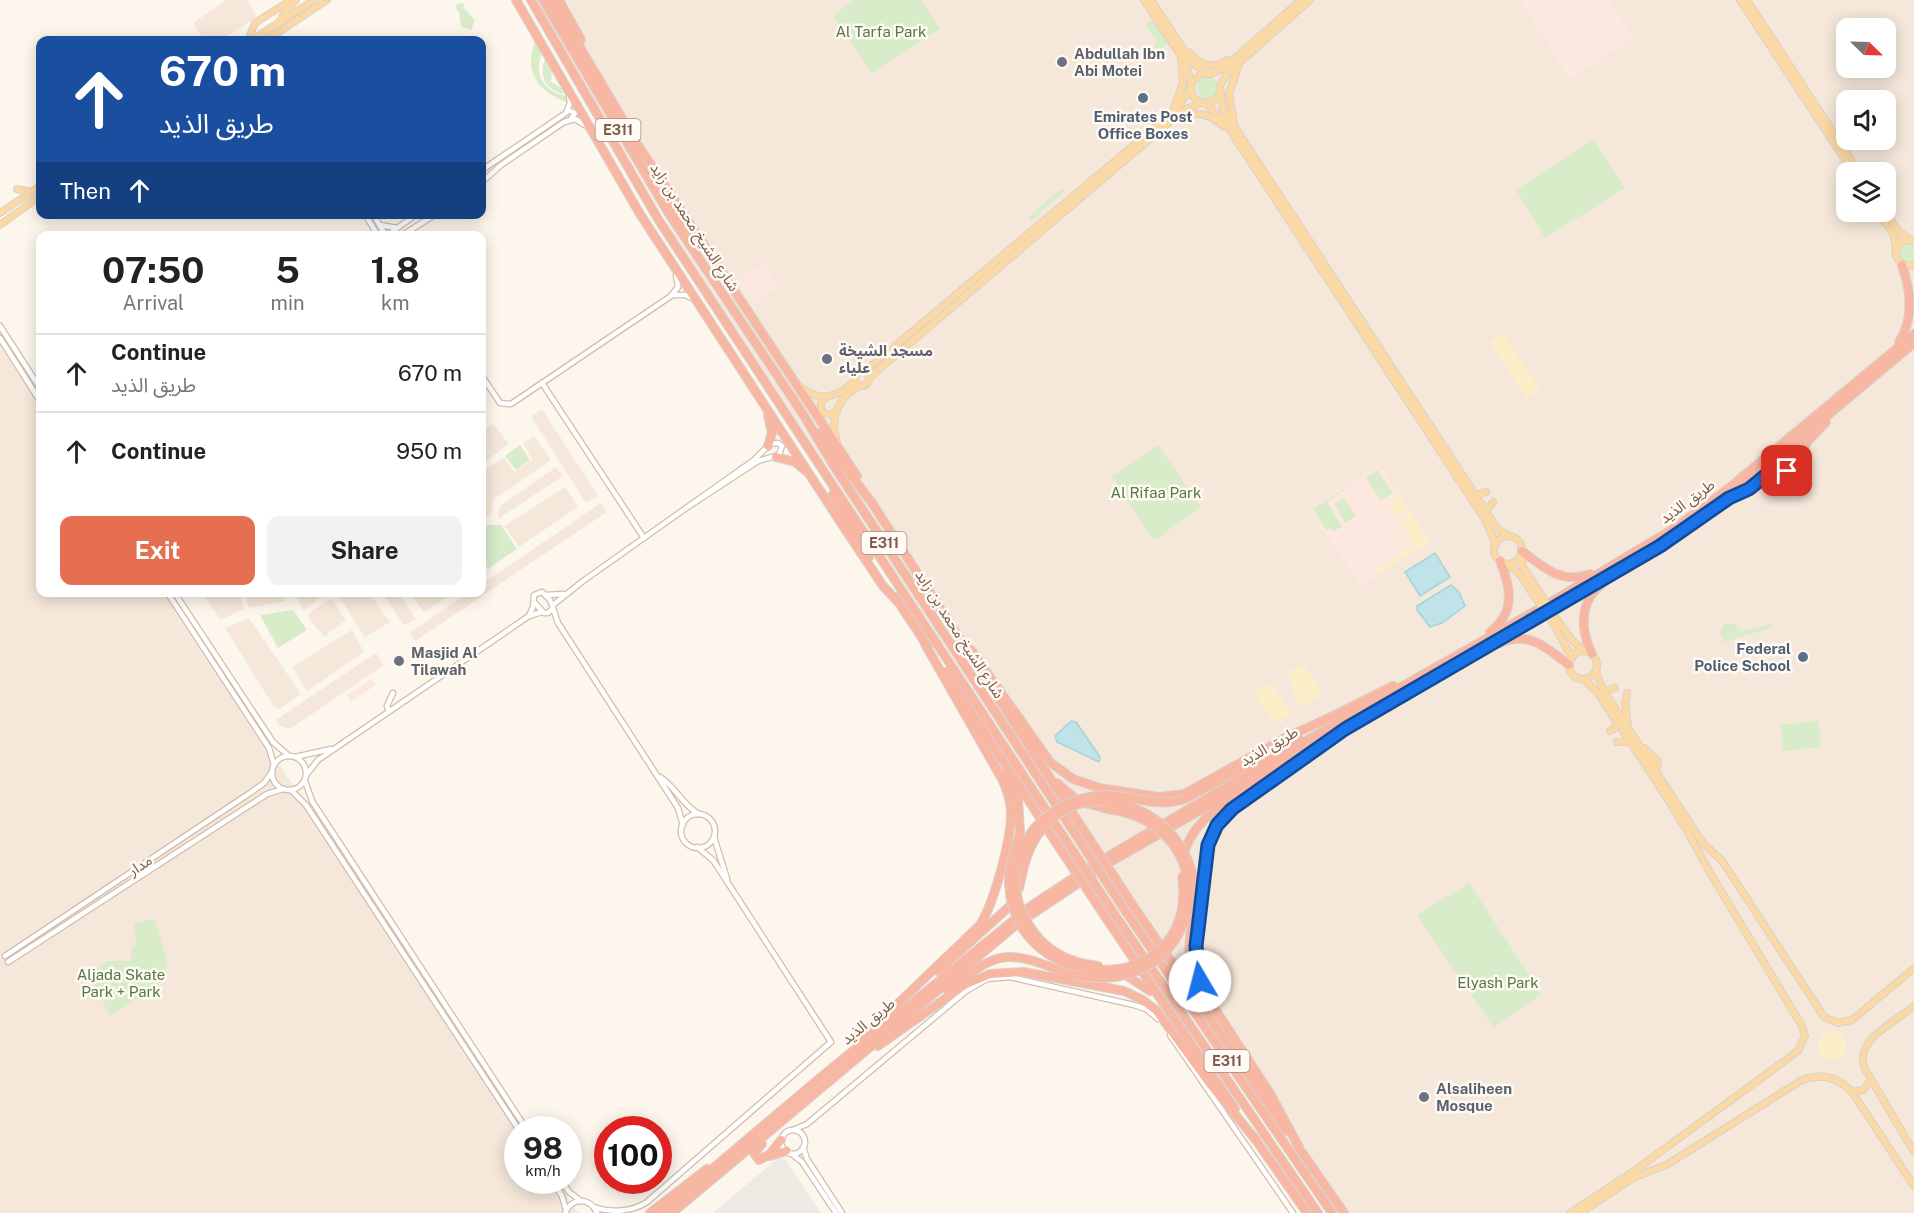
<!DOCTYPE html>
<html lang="en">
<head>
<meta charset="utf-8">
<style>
	body { margin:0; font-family:"Public Sans","Noto Sans Arabic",sans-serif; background:#f2f2f2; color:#222; height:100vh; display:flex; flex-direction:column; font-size:22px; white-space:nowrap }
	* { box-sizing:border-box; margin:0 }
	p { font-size:20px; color:#767676 }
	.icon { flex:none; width:33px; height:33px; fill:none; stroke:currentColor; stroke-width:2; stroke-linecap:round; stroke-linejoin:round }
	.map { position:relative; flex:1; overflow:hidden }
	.drawer { position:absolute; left:36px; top:231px; width:450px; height:366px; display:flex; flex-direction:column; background:#fff; border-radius:12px; box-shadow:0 3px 15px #0003 }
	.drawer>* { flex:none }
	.banner { position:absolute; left:36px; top:36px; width:450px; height:183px; border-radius:12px; box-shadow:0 3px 15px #0003; background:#1a4fa0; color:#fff; overflow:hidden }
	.needle { width:39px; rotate:113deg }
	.fabs { position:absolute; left:1836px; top:18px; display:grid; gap:12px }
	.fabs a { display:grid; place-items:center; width:60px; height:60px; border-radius:12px; background:#fff; box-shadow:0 3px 15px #0003; font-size:30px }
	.speed { position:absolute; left:504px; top:1116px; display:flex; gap:12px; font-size:30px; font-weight:700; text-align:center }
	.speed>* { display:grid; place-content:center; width:78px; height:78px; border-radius:50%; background:#fff; box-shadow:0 3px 15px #0003; line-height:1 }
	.speed small { font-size:15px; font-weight:400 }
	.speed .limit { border:9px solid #d22; background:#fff; color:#111 }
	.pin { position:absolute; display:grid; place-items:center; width:51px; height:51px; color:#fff; margin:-26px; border-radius:12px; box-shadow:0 3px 9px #0006 }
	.me { position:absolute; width:66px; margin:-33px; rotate:352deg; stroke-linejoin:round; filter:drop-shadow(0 0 4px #0008) }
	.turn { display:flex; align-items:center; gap:21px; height:126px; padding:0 24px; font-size:27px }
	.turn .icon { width:78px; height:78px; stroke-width:2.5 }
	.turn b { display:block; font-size:42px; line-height:51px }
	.then { display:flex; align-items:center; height:57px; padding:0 24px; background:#0003; gap:12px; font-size:22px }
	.eta { display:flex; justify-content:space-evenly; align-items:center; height:102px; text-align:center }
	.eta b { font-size:36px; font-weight:700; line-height:42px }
	.cta { display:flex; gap:12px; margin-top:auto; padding:12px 24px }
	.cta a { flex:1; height:69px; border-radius:12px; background:#e76f51; color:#fff; font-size:24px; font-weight:700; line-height:69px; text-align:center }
	.cta a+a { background:#f2f2f2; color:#222 }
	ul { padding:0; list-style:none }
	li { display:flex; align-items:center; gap:18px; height:78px; padding:0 24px; border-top:2px solid #e0e0e0 }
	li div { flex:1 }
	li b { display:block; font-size:22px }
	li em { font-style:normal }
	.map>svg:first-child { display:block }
	.residential { fill:#f5e8da; fill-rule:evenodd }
	.commercial { fill:#fde8e0; fill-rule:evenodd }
	.industrial { fill:#efe9e4 }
	.green { fill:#d8ecc9 }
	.sand { fill:#fcefc7 }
	.water { fill:#bfe3e8; stroke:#a5d3da; stroke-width:1.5 }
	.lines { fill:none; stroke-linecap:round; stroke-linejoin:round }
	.minor-casing { stroke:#d1beb0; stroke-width:7 }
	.major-casing { stroke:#dad1cd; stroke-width:8 }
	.highway-casing { stroke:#dad1cd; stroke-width:10 }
	.minor { stroke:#fff; stroke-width:4.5 }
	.major { stroke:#fbd9a5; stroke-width:6 }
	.highway { stroke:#f7b7a3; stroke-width:8 }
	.major-bridge-casing { stroke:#dad1cd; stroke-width:8; stroke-linecap:butt }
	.highway-bridge-casing { stroke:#dad1cd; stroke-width:10; stroke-linecap:butt }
	.major-bridge { stroke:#fbd9a5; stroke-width:6 }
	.highway-bridge { stroke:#f7b7a3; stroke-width:8 }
	.route-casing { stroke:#114b97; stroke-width:15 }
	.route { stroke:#1a73e8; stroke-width:10 }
	.worship-dot { fill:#6b7280; stroke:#fffaf3; stroke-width:2 }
	.service-dot { fill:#5c6f8a; stroke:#fffaf3; stroke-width:2 }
	.labels { text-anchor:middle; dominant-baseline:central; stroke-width:5; stroke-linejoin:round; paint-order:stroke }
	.shield { fill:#fffaf3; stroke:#a28b7f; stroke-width:1.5 }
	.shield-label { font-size:14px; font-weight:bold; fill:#7a5c4d }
	.park-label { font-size:15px; fill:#537a41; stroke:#fffaf3 }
	.worship-label { font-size:15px; font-weight:bold; fill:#5b616d; stroke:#fffaf3; text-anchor:start }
	.service-label { font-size:15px; font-weight:bold; fill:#4e5e75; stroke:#fffaf3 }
	.street-label { font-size:15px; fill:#7a5c4d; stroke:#fffaf3 }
</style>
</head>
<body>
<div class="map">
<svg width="1914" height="1213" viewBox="0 0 1914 1213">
	<rect width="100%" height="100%" fill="#fdf6ec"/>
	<g class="residential">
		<polygon points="226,0 248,0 257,17 221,40 204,40 193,23"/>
		<path d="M 534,0 L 1147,0 L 1193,68 L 1149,0 L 1914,0 L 1914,1213 L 1331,1213 L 1092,870 L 682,246 ZM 1846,28 L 1886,28 L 1886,68 L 1846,68 ZM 1846,100 L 1886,100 L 1886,140 L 1846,140 ZM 1846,172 L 1886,172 L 1886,212 L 1846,212 Z"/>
		<polygon points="0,331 40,404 40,592 164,593 286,775 318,816 523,1129 518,1130 518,1180 557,1181 578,1213 0,1213"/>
		<polygon points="542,409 598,496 586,503 531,416"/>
		<polygon points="493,424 509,444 482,464 482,431"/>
		<polygon points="534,436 551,460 494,499 491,516 482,516 482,472 504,457 514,472 532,460 523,443"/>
		<polygon points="556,467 563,476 498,519 500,506"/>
		<polygon points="565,487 578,507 519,547 504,526"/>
		<polygon points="601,503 607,512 415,641 409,633 468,593 482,592 482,584"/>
		<polygon points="217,592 239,593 244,609 221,620 205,598"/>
		<polygon points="327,592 304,610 294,593 294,592"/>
		<polygon points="342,592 369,593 390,622 365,637 338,595"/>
		<polygon points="245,593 284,593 286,596 284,601 249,608"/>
		<polygon points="382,593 398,593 416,619 404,625"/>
		<polygon points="410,593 453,593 424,612"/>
		<polygon points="331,598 346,620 324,637 307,615"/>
		<polygon points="249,618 301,694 280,709 274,707 225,628"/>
		<polygon points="352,630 364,652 307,691 292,667"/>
		<polygon points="376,653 384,665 290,729 279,726 276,720"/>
	</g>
	<g class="commercial">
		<polygon points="1520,0 1608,0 1634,38 1570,79"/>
		<polygon points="763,264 779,287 753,305 737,281"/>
		<path d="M 1378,464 L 1431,540 L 1361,587 L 1312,511 L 1308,513 L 1308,511 ZM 1368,473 L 1327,502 L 1330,528 L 1327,530 L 1313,509 Z"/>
		<polygon points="371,679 376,685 351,702 347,695"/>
	</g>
	<polygon class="industrial" points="778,1158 785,1159 821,1213 713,1213"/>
	<g class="green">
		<polygon points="854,0 921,0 940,29 872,73 833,16"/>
		<polygon points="458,3 465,4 463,7 475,20 471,30 461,27 459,13 455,7"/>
		<polygon points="1153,18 1169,43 1157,52 1154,46 1157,43 1145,25"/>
		<path d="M 535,42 L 542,53 C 533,74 544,92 566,96 L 567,102 C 539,93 523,71 535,42 Z"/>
		<path d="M 545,59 L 552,71 L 551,82 L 561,88 L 564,94 C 546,90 538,76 545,59 Z"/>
		<circle cx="1208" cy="88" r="11"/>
		<polygon points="1593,139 1625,188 1545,238 1516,190"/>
		<polygon points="1061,189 1065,191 1031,221 1029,216"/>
		<polygon points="1904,243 1914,243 1914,264 1905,264 1898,256"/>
		<polygon points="520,445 530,460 516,470 505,456"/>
		<polygon points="1158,445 1201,507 1156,539 1153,539 1112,477"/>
		<polygon points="1377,470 1393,493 1381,501 1366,478"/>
		<polygon points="1368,473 1327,502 1342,526 1333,532 1330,528 1327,531 1313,509"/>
		<polygon points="1344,498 1356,516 1345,523 1334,504"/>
		<polygon points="482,525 501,525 517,549 488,569 482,559"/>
		<polygon points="293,610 307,630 278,648 260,615"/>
		<polygon points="1733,623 1741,631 1772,624 1771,628 1724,642 1720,632 1725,624"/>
		<polygon points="1819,721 1821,747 1783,751 1781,725"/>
		<polygon points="1469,883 1542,994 1493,1027 1417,915"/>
		<polygon points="154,918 168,963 151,994 147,993 110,1015 87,973 108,961 131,961 132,946 136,946 134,924"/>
	</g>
	<g class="sand">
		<polygon points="1503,333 1540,389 1527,398 1490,341"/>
		<polygon points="1400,496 1429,542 1376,576 1373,572 1414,545 1400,522 1408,517 1404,511 1396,516 1388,505"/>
		<polygon points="1303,664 1321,691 1320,696 1301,707 1291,689 1293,683 1287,673"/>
		<polygon points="1270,683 1291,713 1275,722 1254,693"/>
		<circle cx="1832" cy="1046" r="14"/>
	</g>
	<g class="water">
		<polygon points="1435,553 1450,577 1420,596 1405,572"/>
		<polygon points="1451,585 1459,592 1465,606 1442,623 1430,627 1417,610 1417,606"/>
		<polygon points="1071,721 1076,722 1100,757 1099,762 1057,742 1055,736"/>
	</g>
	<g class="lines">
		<defs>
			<g id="minor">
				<polyline points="568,110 575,113 571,119"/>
				<polyline points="482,170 566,113 570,103 569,96"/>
				<polyline points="482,182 501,165 564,122 575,119 585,125"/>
				<polyline points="365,214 378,236"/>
				<polyline points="373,214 386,236"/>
				<polyline points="380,225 397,228"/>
				<polyline points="386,236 417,214"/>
				<polyline points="401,236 436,214"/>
				<polyline points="673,295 685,295 694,299"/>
				<polyline points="0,326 40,388"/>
				<polyline points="0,338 40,401"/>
				<polyline points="482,376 500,403 511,404 671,296 678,287 676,275"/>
				<polyline points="542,383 644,538"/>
				<polyline points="167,592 269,748 274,765"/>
				<polyline points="174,592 273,742 289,756"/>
				<polyline points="546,595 563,594"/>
				<polyline points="553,605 583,581 754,460 770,444 778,443 782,446 779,455 758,461 689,506"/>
				<polyline points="553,608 558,623 678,808 683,825"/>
				<polyline points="529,616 533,607 534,595 542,592 550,600 553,608 548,613 544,613 534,602"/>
				<polyline points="389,711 387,706 393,693"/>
				<circle cx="289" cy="773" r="17"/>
				<polyline points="295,757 331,749"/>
				<polyline points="307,774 318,760 529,616 542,612"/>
				<path d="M 660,777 C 676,787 683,806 699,814"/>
				<polyline points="305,781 312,801 527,1130"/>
				<polyline points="291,790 306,805 519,1130"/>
				<circle cx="698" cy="831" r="17"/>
				<polyline points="714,837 727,879"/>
				<polyline points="5,956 250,793 264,783 272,772"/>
				<polyline points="8,962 267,794 283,789"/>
				<polyline points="1170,1035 1293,1213"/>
				<polyline points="793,1130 807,1124 966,991 987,979 1010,977 1134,1005 1146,1009 1158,1019"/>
				<circle cx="793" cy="1142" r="12"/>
				<polyline points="803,1147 807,1159 842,1213"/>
				<polyline points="792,1154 802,1162 836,1213"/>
				<polyline points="552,1180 562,1196 566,1210"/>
				<polyline points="561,1180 569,1192 581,1201"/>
				<path d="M 594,1207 C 611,1213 632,1212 647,1202 L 831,1042 L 713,860 L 697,847"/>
				<path d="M 565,1213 C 572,1197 590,1197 597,1213"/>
			</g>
			<g id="major">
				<polyline points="1144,0 1186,64 1191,82"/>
				<polyline points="1151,0 1192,62 1205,73"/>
				<polyline points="1310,0 1228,73 1220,85 1223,109 1486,511 1496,527 1508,536"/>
				<polyline points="1740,0 1853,172"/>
				<polyline points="1747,0 1859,172"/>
				<polyline points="279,23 287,8 296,0"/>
				<polyline points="248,40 255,23 291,0"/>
				<polyline points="252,40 314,0"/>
				<polyline points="267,40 327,0"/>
				<path d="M 1190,53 C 1201,66 1213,69 1228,60"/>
				<polyline points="1219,94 1214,101 1201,103 1192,96 1191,83 1201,74 1211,74 1224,68 1301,0"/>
				<polyline points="1205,103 1224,121 1484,518 1496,544"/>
				<polyline points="1174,108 1183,83 1181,57"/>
				<path d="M 1179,117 C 1196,110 1211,114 1224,127"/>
				<polyline points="1234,123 1229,94 1239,64"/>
				<polyline points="17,189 32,192"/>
				<polyline points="1878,212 1893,234 1896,248"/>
				<polyline points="1885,212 1899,231 1909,239"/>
				<polyline points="0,213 40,186"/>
				<polyline points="0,225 40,196"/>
				<polyline points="1914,240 1901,241 1895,254 1901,264 1914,266"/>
				<circle cx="862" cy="379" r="7"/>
				<polyline points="864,372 1178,108 1190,88"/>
				<polyline points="869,378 1184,110 1201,103"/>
				<path d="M 801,387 C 820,403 840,397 855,380"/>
				<polyline points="827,397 821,402 821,411 829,415 837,411"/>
				<path d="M 837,442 C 829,419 838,397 860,386"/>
				<polyline points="1475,495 1486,492"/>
				<polyline points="1486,511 1493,502"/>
				<circle cx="1508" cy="550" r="14"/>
				<polyline points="1521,555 1523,567 1538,590"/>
				<polyline points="1508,564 1521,576 1532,593"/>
				<polyline points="1559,622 1572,640 1584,651"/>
				<polyline points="1554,625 1572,658"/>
				<circle cx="1583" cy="665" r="14"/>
				<polyline points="1596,671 1602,688 1702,842 1723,862 1824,1017 1838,1023 1852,1020 1914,968"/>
				<polyline points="1604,691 1615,688"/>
				<polyline points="1627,693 1625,703 1628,726"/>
				<polyline points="1610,731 1615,728 1616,722"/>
				<polyline points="1617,742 1631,742"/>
				<polyline points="1644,748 1658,761 1656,771"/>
				<path d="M 1914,1006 C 1895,1023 1853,1039 1865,1069 L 1914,1152"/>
				<polyline points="1852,1092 1863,1090 1871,1080"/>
				<path d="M 1570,1213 L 1634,1171 L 1798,1051 L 1805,1036 L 1802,1026 L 1709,871 C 1677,808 1635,751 1597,692 L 1583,679"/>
				<path d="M 1580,1213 L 1635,1177 L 1668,1164 L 1802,1080 C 1821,1073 1838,1077 1852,1092 L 1914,1186"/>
			</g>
			<g id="highway">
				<polyline points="516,0 640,214 845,529 883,586 897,601"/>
				<polyline points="531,0 658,219 1063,836"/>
				<polyline points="543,0 668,212 803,414 834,466 1072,829"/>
				<polyline points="552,0 642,152"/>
				<polyline points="559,0 581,40"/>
				<polyline points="641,150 857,476"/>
				<polyline points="668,199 689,236"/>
				<path d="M 1899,342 C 1914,319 1911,291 1902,265"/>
				<polyline points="819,433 872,503 1079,823"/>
				<polyline points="768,446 772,433 768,415"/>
				<polyline points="1806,456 1803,451 1807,442 1826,422"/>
				<polyline points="776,457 795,462 806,471"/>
				<polyline points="833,494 869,557"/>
				<polyline points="1737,496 1778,468 1787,471"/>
				<path d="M 1522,551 C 1543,567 1562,585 1590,574"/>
				<polyline points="895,597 928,647"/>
				<path d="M 1490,632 C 1516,612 1511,587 1500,561"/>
				<path d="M 1500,643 C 1529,630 1547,648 1569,665"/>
				<polyline points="971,650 1050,762 1073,779 1100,788 1159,797 1184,794 1285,738 1331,717"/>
				<path d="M 1592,654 C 1580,630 1579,601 1603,583"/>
				<polyline points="945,672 1055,841"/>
				<polyline points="1329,718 1393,686"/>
				<polyline points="1006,772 1018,800 1020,831"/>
				<polyline points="1057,783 1078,801 1108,809"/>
				<polyline points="1185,799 1298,737"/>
				<path d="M 1183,857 C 1193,816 1229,801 1263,782"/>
				<polyline points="1132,904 1287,1131"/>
				<polyline points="1124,909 1332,1213"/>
				<polyline points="1115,915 1318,1213"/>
				<polyline points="1108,921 1235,1109"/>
				<path d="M 1192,926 C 1186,953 1190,978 1203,1003"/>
				<polyline points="938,971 1010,906 1019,888 1024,866"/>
				<polyline points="1120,971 1150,991"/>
				<path d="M 948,991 C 1001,946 1009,951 1072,975"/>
				<path d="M 859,1041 L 980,925 C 994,903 1012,838 1011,811 C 1010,800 1007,789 1002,779 L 925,644"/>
				<polyline points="878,1046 966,984 990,974 1024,972 1124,991 1141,999 1156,1010 1210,1084 1256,1140"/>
				<polyline points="1253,1136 1307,1213"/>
				<polyline points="762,1144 754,1153 759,1160 770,1154 781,1140"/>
				<polyline points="1297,1145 1344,1213"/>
				<polyline points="1299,1147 1271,1095 1204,992 1197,969 1196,946 1204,895 1206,856 1217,825 1231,809 1316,749"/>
				<polyline points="770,1156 786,1151"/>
				<polyline points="650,1213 707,1169"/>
				<polyline points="660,1213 821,1077 1031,906 1090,867 1279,756 1546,605 1673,529 1724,492 1914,334"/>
				<polyline points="672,1213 1017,924 1107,864 1678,535 1729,498 1914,343"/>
			</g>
		</defs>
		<use href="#minor" class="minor-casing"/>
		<use href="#major" class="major-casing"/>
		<use href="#highway" class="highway-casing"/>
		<use href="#minor" class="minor"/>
		<use href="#major" class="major"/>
		<use href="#highway" class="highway"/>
		<defs>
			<g id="major-bridge">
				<polyline points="1538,590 1559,622"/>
				<polyline points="1532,593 1554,625"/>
			</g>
			<g id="highway-bridge">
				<polyline points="1079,823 1132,904"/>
				<polyline points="1072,829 1124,909"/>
				<path d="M 1020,831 C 1017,849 1008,866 1009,884 C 1015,1000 1200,1000 1182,876"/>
				<polyline points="1063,836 1115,915"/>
				<polyline points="1055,841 1108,921"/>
				<path d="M 1024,866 C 1058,745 1222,810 1192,926"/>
				<path d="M 1099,966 C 1066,963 1040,947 1025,918 C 1014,898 1013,873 1021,851 C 1036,813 1078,791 1118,796 C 1142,799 1160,807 1185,799"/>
				<path d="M 1072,975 C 1207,1002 1233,827 1108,809"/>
			</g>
		</defs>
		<use href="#major-bridge" class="major-bridge-casing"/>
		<use href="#highway-bridge" class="highway-bridge-casing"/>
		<use href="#major-bridge" class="major-bridge"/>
		<use href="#highway-bridge" class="highway-bridge"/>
	</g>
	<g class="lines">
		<defs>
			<polyline id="route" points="1200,981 1196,946 1208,845 1217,825 1232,809 1345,729 1660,546 1729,498 1749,489 1771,471 1782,468 1787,471"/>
		</defs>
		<use href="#route" class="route-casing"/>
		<use href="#route" class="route"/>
	</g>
	<g class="worship-dot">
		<circle cx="1062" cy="62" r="6"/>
		<circle cx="827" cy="359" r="6"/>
		<circle cx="399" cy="661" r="6"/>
		<circle cx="1424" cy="1097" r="6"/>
	</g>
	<g class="service-dot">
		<circle cx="1143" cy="98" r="6"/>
		<circle cx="1803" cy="657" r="6"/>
	</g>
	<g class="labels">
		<g class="shield">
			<rect x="595.5" y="119" width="45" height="22" rx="4.5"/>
			<rect x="861.5" y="532" width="45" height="22" rx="4.5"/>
			<rect x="1204.5" y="1050" width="45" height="22" rx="4.5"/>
		</g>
		<g class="shield-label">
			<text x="618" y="130">E311</text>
			<text x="884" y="543">E311</text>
			<text x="1227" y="1061">E311</text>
		</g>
		<g class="park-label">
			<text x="881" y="31">Al Tarfa Park</text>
			<text x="1156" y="492">Al Rifaa Park</text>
			<text x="121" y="974">Aljada Skate<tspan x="121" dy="17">Park + Park</tspan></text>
			<text x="1498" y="982">Elyash Park</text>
		</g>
		<g class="worship-label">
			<text x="1074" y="53">Abdullah Ibn<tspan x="1074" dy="17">Abi Motei</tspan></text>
			<text x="839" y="350">مسجد الشيخة<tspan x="839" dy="17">علياء</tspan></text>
			<text x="411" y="652">Masjid Al<tspan x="411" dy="17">Tilawah</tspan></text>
			<text x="1436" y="1088">Alsaliheen<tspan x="1436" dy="17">Mosque</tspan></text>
		</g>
		<g class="service-label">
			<text x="1143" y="116">Emirates Post<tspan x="1143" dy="17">Office Boxes</tspan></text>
			<text x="1791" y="648" text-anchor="end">Federal<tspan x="1791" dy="17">Police School</tspan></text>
		</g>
		<g class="street-label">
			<text transform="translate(695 227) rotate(57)">شارع الشيخ محمد بن زايد</text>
			<text transform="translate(1687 501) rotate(-36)">طريق الذيد</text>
			<text transform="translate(960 634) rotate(57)">شارع الشيخ محمد بن زايد</text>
			<text transform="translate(1269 746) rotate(-30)">طريق الذيد</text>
			<text transform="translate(140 865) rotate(-33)">مدار</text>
			<text transform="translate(868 1021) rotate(-39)">طريق الذيد</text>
		</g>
	</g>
</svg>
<div class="fabs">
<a><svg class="needle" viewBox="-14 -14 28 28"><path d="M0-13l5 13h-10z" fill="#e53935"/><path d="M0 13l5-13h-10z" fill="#767676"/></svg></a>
<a><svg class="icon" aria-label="sound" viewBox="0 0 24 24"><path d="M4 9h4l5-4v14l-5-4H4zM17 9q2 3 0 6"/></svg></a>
<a><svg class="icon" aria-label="layers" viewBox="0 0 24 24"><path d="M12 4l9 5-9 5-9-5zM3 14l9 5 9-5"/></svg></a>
</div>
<div class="speed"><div>98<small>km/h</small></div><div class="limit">100</div></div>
<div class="pin" style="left:1787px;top:471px;background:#d93025"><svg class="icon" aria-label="arrive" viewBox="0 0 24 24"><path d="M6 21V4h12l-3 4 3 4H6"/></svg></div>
<svg class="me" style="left:1200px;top:981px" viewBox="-20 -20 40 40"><circle r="19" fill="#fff"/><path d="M0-13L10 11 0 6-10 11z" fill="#1a73e8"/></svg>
<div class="banner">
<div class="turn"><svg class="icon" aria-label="ahead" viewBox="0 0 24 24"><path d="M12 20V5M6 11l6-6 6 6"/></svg><div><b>670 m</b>طريق الذيد</div></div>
<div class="then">Then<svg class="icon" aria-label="ahead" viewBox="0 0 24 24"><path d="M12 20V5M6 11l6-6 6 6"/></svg></div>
</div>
<section class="drawer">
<div class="eta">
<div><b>07:50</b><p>Arrival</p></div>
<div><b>5</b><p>min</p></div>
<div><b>1.8</b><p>km</p></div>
</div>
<ul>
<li><svg class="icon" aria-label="ahead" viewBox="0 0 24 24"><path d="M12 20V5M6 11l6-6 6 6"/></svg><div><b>Continue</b><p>طريق الذيد</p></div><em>670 m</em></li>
<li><svg class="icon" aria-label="ahead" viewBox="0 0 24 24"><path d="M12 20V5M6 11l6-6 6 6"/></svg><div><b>Continue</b></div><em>950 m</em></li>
</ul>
<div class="cta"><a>Exit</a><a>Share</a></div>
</section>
</div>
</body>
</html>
